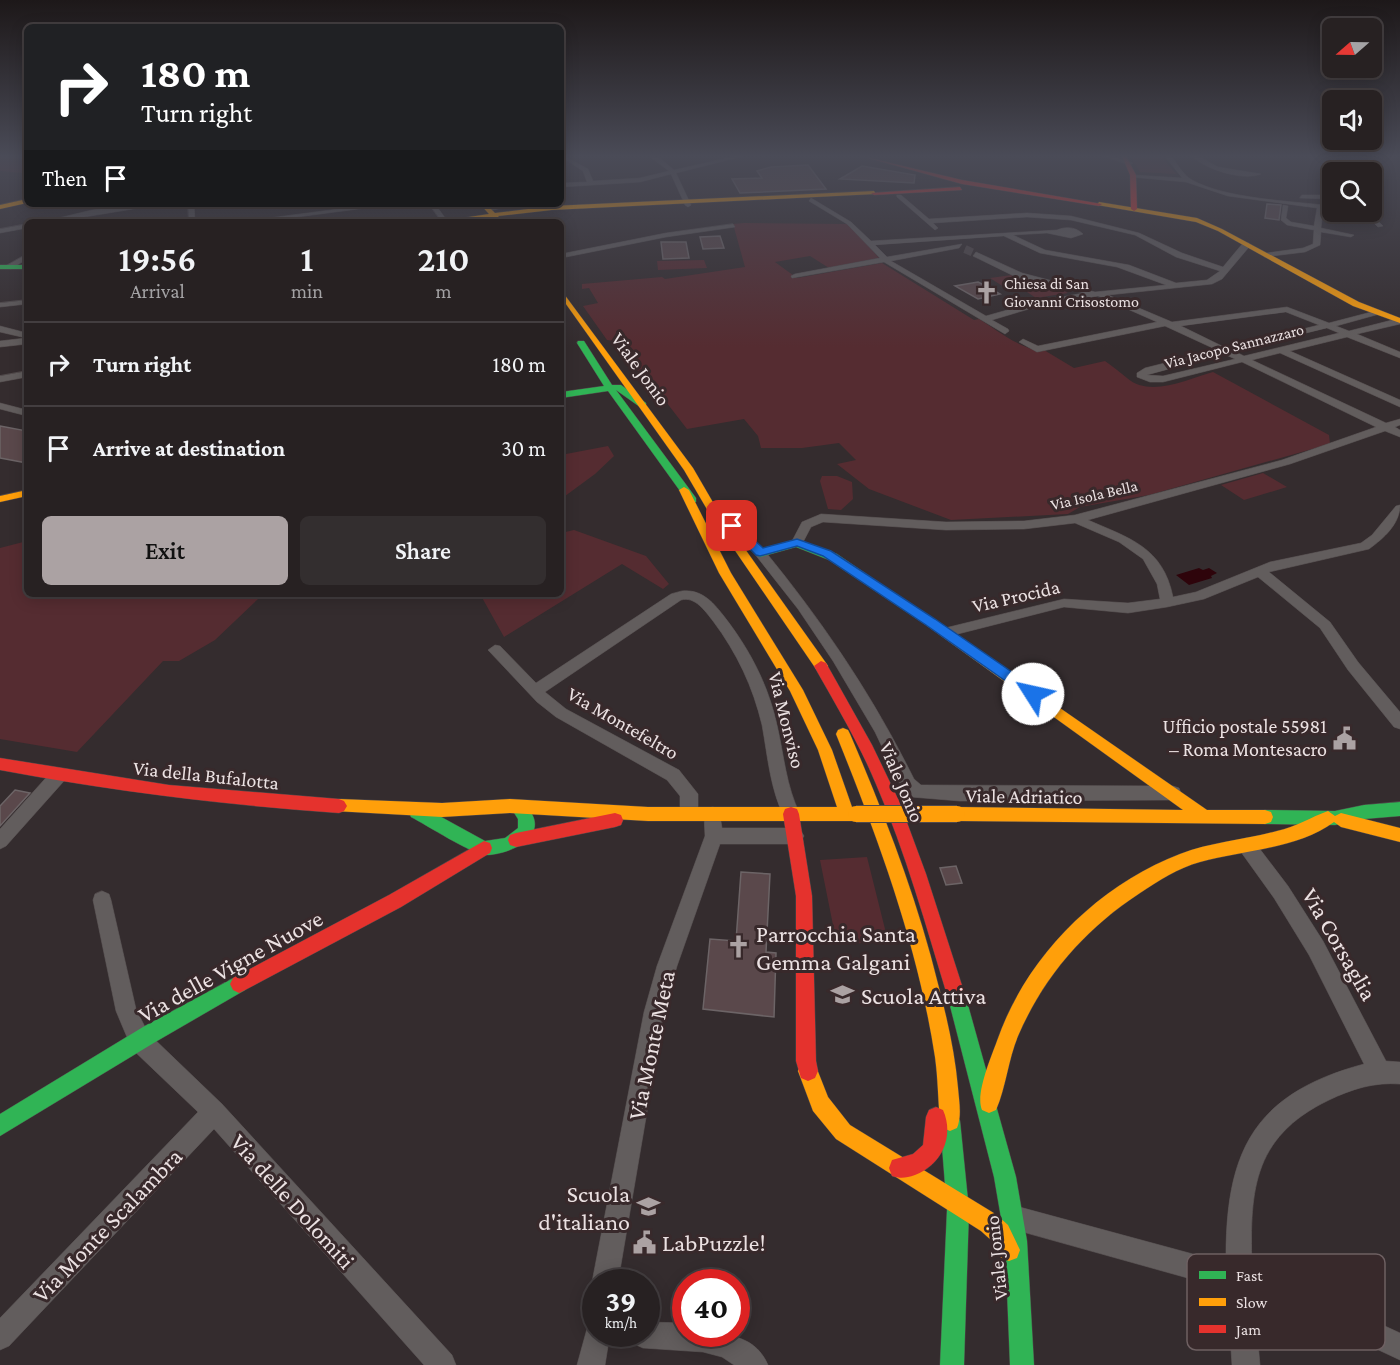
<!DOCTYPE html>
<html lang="en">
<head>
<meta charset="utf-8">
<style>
	body { margin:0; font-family:"Crimson Pro",serif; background:#332e2f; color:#f1f3f6; height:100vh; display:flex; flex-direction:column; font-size:22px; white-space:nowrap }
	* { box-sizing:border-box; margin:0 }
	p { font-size:20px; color:#a4a3a5 }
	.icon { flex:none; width:33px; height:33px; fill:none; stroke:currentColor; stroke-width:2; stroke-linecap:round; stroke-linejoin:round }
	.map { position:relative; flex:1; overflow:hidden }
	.panel { position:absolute; left:24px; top:219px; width:540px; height:378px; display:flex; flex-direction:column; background:#272122; border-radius:9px; box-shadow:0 3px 15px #0003,0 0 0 2px #433e40 }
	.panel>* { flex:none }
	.guide { position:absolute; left:24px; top:24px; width:540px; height:183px; border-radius:9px; box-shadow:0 3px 15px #0003,0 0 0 2px #433e40; background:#202124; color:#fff; overflow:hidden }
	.needle { width:39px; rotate:250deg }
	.fabs { position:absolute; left:1322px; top:18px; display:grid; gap:12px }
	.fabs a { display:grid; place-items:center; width:60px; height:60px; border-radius:9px; background:#272122; box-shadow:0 3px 15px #0003,0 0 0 2px #433e40; font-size:30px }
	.speed { position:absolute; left:582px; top:1269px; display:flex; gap:12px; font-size:30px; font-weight:700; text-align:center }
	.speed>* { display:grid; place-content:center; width:78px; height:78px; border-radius:50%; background:#272122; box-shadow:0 3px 15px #0003,0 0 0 2px #433e40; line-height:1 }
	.speed small { font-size:15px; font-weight:400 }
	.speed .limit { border:9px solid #d22; background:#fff; color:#111 }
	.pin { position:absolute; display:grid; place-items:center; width:51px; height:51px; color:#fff; margin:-26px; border-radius:12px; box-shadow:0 3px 9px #0006 }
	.me { position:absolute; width:66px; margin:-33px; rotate:305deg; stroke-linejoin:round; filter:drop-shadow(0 0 4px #0008) }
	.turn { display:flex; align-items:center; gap:21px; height:126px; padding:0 18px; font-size:27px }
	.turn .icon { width:78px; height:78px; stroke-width:2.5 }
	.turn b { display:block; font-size:42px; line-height:51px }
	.then { display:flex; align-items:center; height:57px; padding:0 18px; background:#0003; gap:12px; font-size:22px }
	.eta { display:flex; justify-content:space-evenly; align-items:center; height:102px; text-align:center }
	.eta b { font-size:36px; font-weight:600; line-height:42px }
	.primary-button { display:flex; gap:12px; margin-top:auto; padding:12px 18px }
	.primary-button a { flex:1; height:69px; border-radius:9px; background:#aba2a3; color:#111; font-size:24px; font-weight:600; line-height:69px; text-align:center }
	.primary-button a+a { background:#332e2f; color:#f1f3f6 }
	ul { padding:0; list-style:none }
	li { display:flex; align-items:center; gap:18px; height:84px; padding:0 18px; border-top:2px solid #433e40 }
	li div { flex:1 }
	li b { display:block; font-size:22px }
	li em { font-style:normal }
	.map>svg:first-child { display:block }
	.green { fill:#552c31 }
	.water { fill:#2e040b }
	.building { fill:#5a484b; stroke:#6c6466; stroke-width:1.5 }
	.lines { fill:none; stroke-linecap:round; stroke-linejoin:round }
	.street-tunnel-far1 { stroke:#4f4749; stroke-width:6; stroke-dasharray:6 3; stroke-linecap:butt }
	.street-tunnel { stroke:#4f4749; stroke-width:8; stroke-dasharray:8 4; stroke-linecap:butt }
	.street-casing { stroke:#514a4b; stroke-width:1 }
	.fast-casing { stroke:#514a4b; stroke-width:1 }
	.slow-casing { stroke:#514a4b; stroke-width:1 }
	.jam-casing { stroke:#514a4b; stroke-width:1 }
	.street { fill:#625d5d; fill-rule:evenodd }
	.fast { fill:#30b455; fill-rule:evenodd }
	.slow { fill:#ff9f0a; fill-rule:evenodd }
	.jam { fill:#e5322d; fill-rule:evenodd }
	.slow-bridge-casing { stroke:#514a4b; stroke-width:18; stroke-linecap:butt }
	.slow-bridge { stroke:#ff9f0a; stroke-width:16 }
	.route { fill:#1a73e8; stroke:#114b97; stroke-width:1.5 }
	.labels { text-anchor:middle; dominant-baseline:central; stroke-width:6; stroke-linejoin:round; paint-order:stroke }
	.far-poi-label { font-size:16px; fill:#ebe1e2; stroke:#38292b; text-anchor:start }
	.far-street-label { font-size:16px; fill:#ebe1e2; stroke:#38292b }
	.street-label { font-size:20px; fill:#ebe1e2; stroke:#38292b }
	.poi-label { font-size:20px; fill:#ebe1e2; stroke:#38292b; text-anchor:end }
	.near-poi-label { font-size:24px; fill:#ebe1e2; stroke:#38292b; text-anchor:start }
	.near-street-label { font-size:24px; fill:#ebe1e2; stroke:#38292b }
	.key { fill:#38292b; stroke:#6e6062; stroke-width:1.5 }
	.key-label { font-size:16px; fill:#ebe1e2 }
</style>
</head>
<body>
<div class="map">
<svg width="1400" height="1365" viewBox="0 0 1400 1365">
	<rect width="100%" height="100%" fill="#342c2e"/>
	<g class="green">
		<polygon points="0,156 27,156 27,176 23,173 0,171"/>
		<polygon points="1130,156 1161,156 1176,174 1140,172"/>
		<path d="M 744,223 L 849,224 L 879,258 L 829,268 L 810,256 L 775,262 L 797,278 L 882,263 L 974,320 L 979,319 C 994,328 1027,354 1044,350 L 1074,368 L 1105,361 C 1113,367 1120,372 1127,378 C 1150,398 1188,379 1213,372 L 1329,435 L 1330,444 L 1149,495 L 1080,507 L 1068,514 L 951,520 L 869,489 L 837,464 L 856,460 L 839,443 L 802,448 L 761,448 L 758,436 L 744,419 L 687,429 L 663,398 L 630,363 L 637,354 L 627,343 L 607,340 L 583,306 L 598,303 L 589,288 L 582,289 L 582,284 L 662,277 L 665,279 L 745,267 L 733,224 Z"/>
		<polygon points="704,260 707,268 658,270 657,261"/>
		<polygon points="1012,275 1025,281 1030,280 1042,288 1056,286 1068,293 1036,298 1024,290 1028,289 1010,291 990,278"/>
		<polygon points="561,446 566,454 608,446 614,456 595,474 561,499"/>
		<polygon points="1263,473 1287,487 1244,500 1221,485"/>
		<polygon points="822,476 837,476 852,482 853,499 841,510 828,509 820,481"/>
		<polygon points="574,530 646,556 669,584 663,589 622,564 504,637 480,594 561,594 561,533"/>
		<polygon points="27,541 27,594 258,594 258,599 215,640 179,661 163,661 77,752 0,739 0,548"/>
		<polygon points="867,857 888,941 837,945 820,860"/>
	</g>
	<polygon class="water" points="1199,568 1203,570 1209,568 1217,573 1211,576 1212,578 1189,585 1176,575"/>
	<g class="building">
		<polygon points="808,165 826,189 740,193 732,179 762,178 757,171 771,167"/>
		<polygon points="862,166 915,175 914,183 840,179"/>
		<polygon points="1267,204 1281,205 1279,220 1265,218"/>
		<polygon points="720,236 724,248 703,249 700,237"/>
		<polygon points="661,242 686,242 689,258 663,259"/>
		<polygon points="978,282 984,285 1000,294 978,299 955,286"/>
		<polygon points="0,426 27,431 27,463 0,458"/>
		<polygon points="15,790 30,793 0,826 0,806"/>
		<polygon points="956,866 962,883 946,885 940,868"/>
		<polygon points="741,872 770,874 766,952 776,953 774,1017 703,1009 710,939 736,941"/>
	</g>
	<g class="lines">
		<polyline class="street-tunnel-far1" points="965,249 968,250"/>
		<polyline class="street-tunnel" points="965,249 976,254"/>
		<defs>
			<g id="street">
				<polygon points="564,156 588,169 593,181 640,178 669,171 649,156 661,159 674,170 736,156 744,156 676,173 691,205 688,207 685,205 671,174 640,182 561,187 561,183 587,182 583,171 563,158"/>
				<polygon points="1103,156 1111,156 1133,163 1130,165"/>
				<path d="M 1165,156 L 1171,156 C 1177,163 1183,175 1192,180 C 1226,199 1292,201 1332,206 L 1332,210 L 1323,209 L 1321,228 L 1354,235 L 1351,237 L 1321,232 L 1320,245 L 1305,252 L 1264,257 L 1267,253 L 1303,248 L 1313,244 L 1314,230 L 1287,225 L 1281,220 L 1283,205 L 1288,206 L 1286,218 L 1291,222 L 1314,226 L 1317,208 L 1228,196 L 1186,182 L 1131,177 L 1134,175 L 1182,178 Z"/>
				<path d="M 1192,156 L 1198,156 L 1218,167 L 1261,174 C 1243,181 1206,170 1192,156 Z"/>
				<path d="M 897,195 L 901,195 L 929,219 L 1027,213 L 1071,216 L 1139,233 L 1182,253 L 1223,267 L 1243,243 L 1249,243 L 1249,247 L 1222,279 L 1212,284 L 1108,295 L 1172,322 L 1287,307 L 1329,323 L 1379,310 L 1383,313 L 1336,326 L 1349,331 L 1400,318 L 1400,324 L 1357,334 L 1400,352 L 1400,358 L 1347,337 L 1290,351 L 1400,400 L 1400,407 L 1280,353 L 1252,360 L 1386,423 L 1400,419 L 1400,425 L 1395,427 L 1400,430 L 1400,437 L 1385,431 L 1290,464 L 1088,520 C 1129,538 1163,547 1173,597 L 1196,592 L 1270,562 L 1361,543 L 1372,535 L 1396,506 L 1400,505 C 1400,524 1384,538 1369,549 L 1269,572 L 1330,622 L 1358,662 L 1400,712 L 1400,729 L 1394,727 L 1348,670 L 1320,628 L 1258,577 L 1204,599 L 1167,607 L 1128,613 L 1064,607 L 946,637 L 941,635 L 939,632 L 941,629 L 1064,599 L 1128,603 L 1160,599 L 1157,584 L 1143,559 L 1119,542 L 1075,523 L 1024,529 L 946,530 L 823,522 L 811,527 L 801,546 L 793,546 L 791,543 L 802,522 L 821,514 L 946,522 L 1024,521 L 1075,515 L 1282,460 L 1376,427 L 1242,362 L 1163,382 L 1150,382 L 1137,377 L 1137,373 L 1145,368 L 1217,350 L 1165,326 L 1037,352 L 1019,342 L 1023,339 L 1038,346 L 1157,322 L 1098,296 L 1039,306 L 992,320 L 1008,329 L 1009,331 L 1005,334 L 884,262 L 792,278 L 791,276 L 795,274 L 880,258 L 847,224 L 809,201 L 811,198 L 851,222 L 871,241 L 1057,230 C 1066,226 1076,227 1083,234 L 1071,238 L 1047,233 L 1013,235 L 1045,250 L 1129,265 L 1176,283 L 1207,280 L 1220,271 L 1176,257 L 1135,235 L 1071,220 L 1027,217 L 933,223 L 938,228 L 935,230 L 897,197 ZM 1004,236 L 1040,253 L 1117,267 L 1166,285 L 1095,292 L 1022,273 L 976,252 L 973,256 L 1016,277 L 1084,293 L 1039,301 L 986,316 L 891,261 L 959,248 L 962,244 L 887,257 L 875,245 ZM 1286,312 L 1319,325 L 1226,348 L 1181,326 ZM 1327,328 L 1339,333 L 1244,356 L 1234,351 ZM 1224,354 L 1235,359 L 1163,376 L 1147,375 Z"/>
				<polygon points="1302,195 1332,195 1332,199 1300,198"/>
				<polygon points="144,204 163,204 54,222 42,222 92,210"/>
				<polygon points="188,204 194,204 195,222 189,222"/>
				<polygon points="377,204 396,204 259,222 239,222"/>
				<polygon points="429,204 435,204 448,222 442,222"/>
				<polygon points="501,205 503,208 488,211 485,209"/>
				<path d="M 1348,212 C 1361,211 1374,216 1383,226 L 1378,227 L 1371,220 Z"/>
				<polygon points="27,224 27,228 0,233 0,229"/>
				<polygon points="733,224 735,227 666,237 561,258 561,254 666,233"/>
				<polygon points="27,254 27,259 11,269 4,267"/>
				<polygon points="27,300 27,304 0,307 0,303"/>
				<polygon points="0,326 27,333 27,344 0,347 0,341 26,338 0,332"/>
				<polygon points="27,371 27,377 0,382 0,376"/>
				<polygon points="0,403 27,410 27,416 0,409"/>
				<path d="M 760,549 L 764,550 C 823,622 873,696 914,779 L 921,785 L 1173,786 L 1179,788 L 1181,793 L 1179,798 L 1173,800 L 960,801 L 911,797 L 902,789 L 875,732 L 833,661 L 798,609 L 754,553 Z"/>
				<path d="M 682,591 C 701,589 712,601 723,615 C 749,648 768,684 777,725 C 784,755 786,786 800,814 L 797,819 L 791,821 L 785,819 C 770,789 768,758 762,725 C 753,687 737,653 713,621 C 705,611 695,596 681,600 L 545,692 L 566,709 L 679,770 L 698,794 L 698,813 L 695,818 L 689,820 L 683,818 L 680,813 L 680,796 L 667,780 L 556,717 L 537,702 L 488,650 L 495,645 L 500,646 L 536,683 L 671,594 Z"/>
				<polygon points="58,769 64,771 66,776 64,781 6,846 0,849 0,829 52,771"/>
				<polygon points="713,807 719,809 722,828 795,828 801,831 804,836 801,841 795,844 720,844 677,966 664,1012 618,1282 596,1282 596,1290 592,1282 644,1012 657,966 705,836 704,814 707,809"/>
				<path d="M 1247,838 L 1253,840 L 1288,886 L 1323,941 L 1386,1061 L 1400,1062 L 1400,1084 C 1374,1082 1352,1089 1329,1100 C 1250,1138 1250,1194 1252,1272 L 1361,1315 L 1400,1333 L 1400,1360 L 1353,1338 L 1254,1298 L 1260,1365 L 1232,1365 L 1227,1289 L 1012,1229 L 1003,1226 L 1000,1217 L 1003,1208 L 1012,1205 L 1226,1263 C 1225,1153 1252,1094 1364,1064 L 1309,955 L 1274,898 L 1241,852 L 1238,846 L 1241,840 Z"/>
				<polygon points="102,891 109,894 111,900 136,1009 148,1033 222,1104 452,1355 456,1365 424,1365 214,1129 9,1346 0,1350 0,1318 198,1112 132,1049 116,1011 93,900 95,894"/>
				<polygon points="596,1321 596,1334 610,1334 605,1365 577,1365 588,1325"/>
				<path d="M 646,1322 L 686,1323 L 686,1334 C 717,1334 753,1330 768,1365 L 734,1365 L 722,1357 L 703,1352 L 643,1348 L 634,1344 L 630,1335 L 646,1334 Z"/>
			</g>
			<g id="fast">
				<rect x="0" y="265" width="27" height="4"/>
				<polygon points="578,341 584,341 612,385 621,385 646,403 646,407 640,407 616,390 696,498 696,502 688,502 608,391 561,398 561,392 604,386 577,343"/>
				<polygon points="713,508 717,509 762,549 797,540 837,554 936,622 930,626 926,625 829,560 796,547 760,557 756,555 709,513 709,509"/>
				<path d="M 519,801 C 525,804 529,808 532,814 C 546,840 505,855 486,855 C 473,855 425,824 411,817 L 409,812 L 411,807 L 417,805 L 423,807 L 485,841 L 505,838 L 518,828 L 518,819 L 511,808 L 514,803 Z"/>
				<polygon points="1400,802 1400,816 1364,819 1335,825 1265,824 1259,822 1257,817 1259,812 1265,810 1335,811 1364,805"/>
				<polygon points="239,975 245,978 248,984 245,990 157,1041 0,1136 0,1114 143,1027"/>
				<polygon points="957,989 964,991 966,998 1016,1177 1027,1241 1034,1365 1010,1365 1005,1241 994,1177 948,998 950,991"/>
				<polygon points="950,1111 957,1114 960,1121 969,1210 964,1365 940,1365 947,1210 940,1121 943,1114"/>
			</g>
			<g id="slow">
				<polygon points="874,191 876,194 552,210 498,216 503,222 497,222 492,217 435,222 489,214 480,204 486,204 495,213 552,206"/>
				<polygon points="27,199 27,203 0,209 0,205"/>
				<polygon points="1099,202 1197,218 1222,229 1359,302 1400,318 1400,323 1353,306 1218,231 1196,222 1097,205"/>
				<polygon points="561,290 693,468 718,511 826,663 828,666 826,669 816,669 708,511 684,470 561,297"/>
				<polygon points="684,487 689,490 731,573 803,690 832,750 852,807 862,809 864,814 862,819 856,821 648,821 510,813 442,817 334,811 331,806 334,801 339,799 442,803 510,799 648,807 837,807 818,750 790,691 719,573 679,490"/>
				<polygon points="27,490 27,496 0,502 0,496"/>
				<polygon points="930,618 1207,810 1265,810 1271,812 1273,817 1271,822 1265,824 957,821 951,819 949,814 951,809 957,807 1183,810 926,625 924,622"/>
				<path d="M 843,728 L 848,730 L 850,734 C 885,816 917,898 938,984 C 947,1018 955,1053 958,1088 C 959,1101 962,1116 957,1128 L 950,1131 L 943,1128 L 940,1121 C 938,1100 938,1078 935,1057 C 918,946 878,838 836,734 L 838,730 Z"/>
				<path d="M 1328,811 L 1335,816 L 1341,813 L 1400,828 L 1400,842 L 1341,827 L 1334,822 C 1297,849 1244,850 1200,862 C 1178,868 1158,881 1140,893 C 1085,929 1044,976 1018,1036 C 1008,1060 1006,1087 996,1110 L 989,1113 L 982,1110 C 975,1094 991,1058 997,1041 C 1026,957 1097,886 1180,854 C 1211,842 1245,840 1277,831 C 1296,827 1311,817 1328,811 Z"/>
				<polygon points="808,1061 815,1064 828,1097 850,1125 997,1215 1008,1225 1020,1250 1017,1258 1009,1261 1001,1258 992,1241 981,1231 836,1139 813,1111 798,1071 801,1064"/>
			</g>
			<g id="jam">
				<polygon points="861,156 962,180 1102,204 1099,206 962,184"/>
				<polygon points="1122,156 1126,156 1136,175 1137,209 1134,211 1131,209 1130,175"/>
				<polygon points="960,187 962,190 874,195 871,193"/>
				<path d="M 821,661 L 826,663 L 872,745 L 899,801 L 926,874 L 966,998 L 964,1005 L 957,1007 L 950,1005 L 948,998 C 926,926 906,853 876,784 C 859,743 836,705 814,666 Z"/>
				<path d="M 0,758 L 169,785 L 339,799 L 344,801 L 347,806 L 344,811 L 339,813 C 225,805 112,791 0,770 Z"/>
				<polygon points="791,807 797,809 799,814 812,896 816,1061 818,1071 815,1078 808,1081 801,1078 796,1061 796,896 783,814 785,809"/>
				<polygon points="615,813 621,815 623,820 621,825 615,827 516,847 510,845 508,840 510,835 516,833"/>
				<polygon points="484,841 490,843 492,848 490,853 401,907 245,990 239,993 233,990 230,984 233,978 389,895"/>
				<path d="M 936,1107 L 943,1110 C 955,1137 941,1165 915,1175 C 906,1178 901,1179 892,1176 L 889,1168 L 892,1160 L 913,1154 L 923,1145 L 926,1117 L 929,1110 Z"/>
			</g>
		</defs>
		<use href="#street" class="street-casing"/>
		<use href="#fast" class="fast-casing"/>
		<use href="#slow" class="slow-casing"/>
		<use href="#jam" class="jam-casing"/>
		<use href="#street" class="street"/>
		<use href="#fast" class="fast"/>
		<use href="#slow" class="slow"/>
		<use href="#jam" class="jam"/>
		<defs>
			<polyline id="slow-bridge" points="856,814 957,814"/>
		</defs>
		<use href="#slow-bridge" class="slow-bridge-casing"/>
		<use href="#slow-bridge" class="slow-bridge"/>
	</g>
	<linearGradient id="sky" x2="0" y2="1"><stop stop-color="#1d1819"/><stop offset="0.45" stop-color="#4a4b57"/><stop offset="1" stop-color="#4a4b57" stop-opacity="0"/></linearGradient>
	<rect width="1400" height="347" fill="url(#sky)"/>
	<polygon class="route" points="732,522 736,523 763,548 797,539 831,551 935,619 1038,690 1040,694 1038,697 1028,697 926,625 823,556 797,546 760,556 756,555 729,528 729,523"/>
	<defs>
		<symbol id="church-bare" viewBox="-9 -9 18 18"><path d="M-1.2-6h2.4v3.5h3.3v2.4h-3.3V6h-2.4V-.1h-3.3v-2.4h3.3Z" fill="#aba2a3" stroke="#38292b" stroke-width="2.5" paint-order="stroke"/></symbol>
		<symbol id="civic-bare" viewBox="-9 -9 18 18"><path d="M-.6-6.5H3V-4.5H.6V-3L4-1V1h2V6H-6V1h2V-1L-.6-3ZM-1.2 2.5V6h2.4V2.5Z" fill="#aba2a3" stroke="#38292b" stroke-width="2.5" paint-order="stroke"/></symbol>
		<symbol id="school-bare" viewBox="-9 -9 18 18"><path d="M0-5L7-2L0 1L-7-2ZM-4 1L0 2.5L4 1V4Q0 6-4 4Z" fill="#aba2a3" stroke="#38292b" stroke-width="2.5" paint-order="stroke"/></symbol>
	</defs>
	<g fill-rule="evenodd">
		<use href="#church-bare" x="970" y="276" width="33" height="33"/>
		<use href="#civic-bare" x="1328" y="722" width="33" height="33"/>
		<use href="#church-bare" x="722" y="930" width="33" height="33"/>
		<use href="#school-bare" x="826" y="978" width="33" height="33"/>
		<use href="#school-bare" x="632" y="1190" width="33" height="33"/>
		<use href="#civic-bare" x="628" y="1226" width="33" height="33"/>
	</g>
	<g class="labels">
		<g class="far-poi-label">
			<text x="1004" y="283">Chiesa di San<tspan x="1004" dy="18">Giovanni Crisostomo</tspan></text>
		</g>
		<g class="far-street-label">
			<text transform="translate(1234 346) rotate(-14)">Via Jacopo Sannazzaro</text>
			<text transform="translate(1094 495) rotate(-13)">Via Isola Bella</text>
		</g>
		<g class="street-label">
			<text transform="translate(641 369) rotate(54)">Viale Jonio</text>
			<text transform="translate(1016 596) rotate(-13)">Via Procida</text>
			<text transform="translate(787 720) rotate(76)">Via Monviso</text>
			<text transform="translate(623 723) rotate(30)">Via Montefeltro</text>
			<text transform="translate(206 775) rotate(6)">Via della Bufalotta</text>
			<text transform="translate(902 782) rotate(67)">Viale Jonio</text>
			<text transform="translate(1024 796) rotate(1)">Viale Adriatico</text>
			<text transform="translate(996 1258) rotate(-96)">Viale Jonio</text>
		</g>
		<g class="poi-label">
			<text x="1327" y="726">Ufficio postale 55981<tspan x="1327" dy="23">– Roma Montesacro</tspan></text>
		</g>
		<g class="near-poi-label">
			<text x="756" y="933">Parrocchia Santa<tspan x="756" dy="28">Gemma Galgani</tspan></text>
			<text x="861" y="995">Scuola Attiva</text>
			<text x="630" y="1193" text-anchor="end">Scuola<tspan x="630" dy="28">d'italiano</tspan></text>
			<text x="662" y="1242">LabPuzzle!</text>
		</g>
		<g class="near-street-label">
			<text transform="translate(1340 944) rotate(60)">Via Corsaglia</text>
			<text transform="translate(230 966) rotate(-29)">Via delle Vigne Nuove</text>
			<text transform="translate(651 1045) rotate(-78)">Via Monte Meta</text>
			<text transform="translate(293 1201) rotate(48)">Via delle Dolomiti</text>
			<text transform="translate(107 1225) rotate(-46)">Via Monte Scalambra</text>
		</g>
	</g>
	<rect x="1187" y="1254" width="198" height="96" rx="9" class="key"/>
	<rect x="1199" y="1271" width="27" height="8" fill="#30b455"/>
	<rect x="1199" y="1298" width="27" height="8" fill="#ff9f0a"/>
	<rect x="1199" y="1325" width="27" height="8" fill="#e5322d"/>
	<g class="key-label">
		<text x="1236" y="1281">Fast</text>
		<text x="1236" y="1308">Slow</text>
		<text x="1236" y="1335">Jam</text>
	</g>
</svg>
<div class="fabs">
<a><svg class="needle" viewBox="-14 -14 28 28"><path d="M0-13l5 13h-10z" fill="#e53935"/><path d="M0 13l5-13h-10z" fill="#a4a3a5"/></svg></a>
<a><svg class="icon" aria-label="sound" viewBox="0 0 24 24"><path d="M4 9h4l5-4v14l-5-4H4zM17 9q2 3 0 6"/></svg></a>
<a><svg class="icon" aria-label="search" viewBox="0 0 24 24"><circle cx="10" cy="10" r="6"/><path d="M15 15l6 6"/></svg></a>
</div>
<div class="speed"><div>39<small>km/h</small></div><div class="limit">40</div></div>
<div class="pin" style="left:732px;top:526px;background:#d93025"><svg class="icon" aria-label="arrive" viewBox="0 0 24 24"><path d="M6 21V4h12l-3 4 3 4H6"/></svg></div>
<svg class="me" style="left:1033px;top:694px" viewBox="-20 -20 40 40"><circle r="19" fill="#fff"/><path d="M0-13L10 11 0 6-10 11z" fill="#1a73e8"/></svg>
<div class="guide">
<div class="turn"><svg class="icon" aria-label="right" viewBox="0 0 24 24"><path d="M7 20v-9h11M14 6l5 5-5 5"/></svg><div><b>180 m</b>Turn right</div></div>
<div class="then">Then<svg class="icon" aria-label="arrive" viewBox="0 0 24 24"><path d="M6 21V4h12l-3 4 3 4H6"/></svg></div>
</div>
<section class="panel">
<div class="eta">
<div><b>19:56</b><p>Arrival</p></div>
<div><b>1</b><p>min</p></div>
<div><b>210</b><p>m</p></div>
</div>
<ul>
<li><svg class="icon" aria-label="right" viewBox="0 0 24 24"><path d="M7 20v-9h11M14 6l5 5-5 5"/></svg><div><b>Turn right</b></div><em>180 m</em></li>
<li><svg class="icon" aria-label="arrive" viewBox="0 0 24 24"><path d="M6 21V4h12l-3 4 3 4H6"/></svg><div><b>Arrive at destination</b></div><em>30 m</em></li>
</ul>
<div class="primary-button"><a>Exit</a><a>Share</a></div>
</section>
</div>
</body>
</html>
